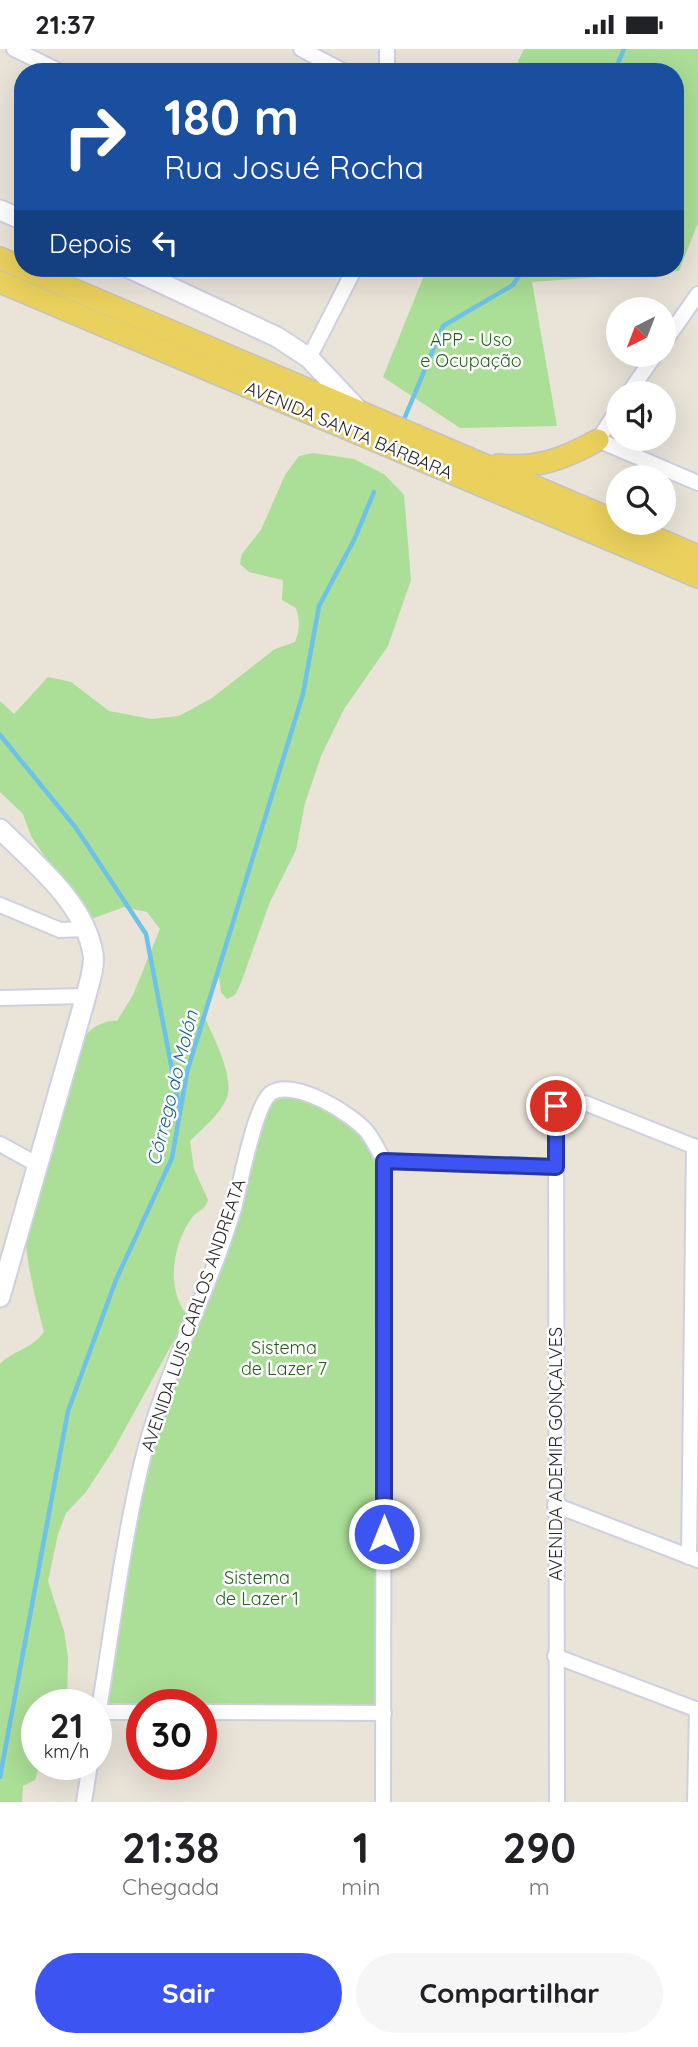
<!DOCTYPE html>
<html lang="pt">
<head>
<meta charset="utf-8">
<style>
	body { margin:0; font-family:Quicksand,sans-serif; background:#f6f6f6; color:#202124; height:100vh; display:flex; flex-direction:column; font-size:26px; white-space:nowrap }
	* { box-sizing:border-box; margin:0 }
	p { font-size:23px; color:#757577 }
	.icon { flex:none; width:38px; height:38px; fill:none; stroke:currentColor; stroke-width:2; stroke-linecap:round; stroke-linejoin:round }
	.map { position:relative; height:1753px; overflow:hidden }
	.sheet { display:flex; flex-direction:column; background:#fff; flex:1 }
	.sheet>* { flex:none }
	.top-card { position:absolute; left:14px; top:14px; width:670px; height:214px; border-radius:28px; box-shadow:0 7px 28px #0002; background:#1a4fa0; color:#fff; overflow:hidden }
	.needle { width:46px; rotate:222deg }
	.buttons { position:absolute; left:606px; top:248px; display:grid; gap:14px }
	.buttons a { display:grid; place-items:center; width:70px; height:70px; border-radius:50%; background:#fff; box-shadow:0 7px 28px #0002; font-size:35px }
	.speed { position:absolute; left:21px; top:1640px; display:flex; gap:14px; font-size:35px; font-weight:700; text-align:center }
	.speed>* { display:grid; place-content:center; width:91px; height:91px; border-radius:50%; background:#fff; box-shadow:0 7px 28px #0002; line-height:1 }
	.speed small { font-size:18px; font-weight:400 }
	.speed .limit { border:10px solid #d22; background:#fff; color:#111 }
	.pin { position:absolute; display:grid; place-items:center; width:60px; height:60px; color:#fff; margin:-30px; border:4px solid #fff; border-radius:50%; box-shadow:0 2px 7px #0007 }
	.me { position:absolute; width:77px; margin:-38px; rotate:0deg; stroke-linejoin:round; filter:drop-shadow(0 0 5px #0008) }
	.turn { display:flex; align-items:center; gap:24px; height:147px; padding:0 35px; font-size:32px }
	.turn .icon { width:91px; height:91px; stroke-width:2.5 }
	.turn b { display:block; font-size:49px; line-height:60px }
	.then { display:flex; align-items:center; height:66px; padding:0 35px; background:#0003; gap:14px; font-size:26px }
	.eta { display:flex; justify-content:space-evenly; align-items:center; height:119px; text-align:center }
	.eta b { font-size:42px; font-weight:700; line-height:49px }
	.primary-button { display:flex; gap:14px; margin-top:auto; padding:14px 35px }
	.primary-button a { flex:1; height:80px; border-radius:42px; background:#3c55f2; color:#fff; font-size:28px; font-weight:700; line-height:80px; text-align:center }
	.primary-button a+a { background:#f6f6f6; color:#202124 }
	.status { display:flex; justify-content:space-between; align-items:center; height:49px; padding:0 35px; background:#fff; direction:ltr }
	.status svg { height:19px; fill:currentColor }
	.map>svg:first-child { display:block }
	.green { fill:#abde96 }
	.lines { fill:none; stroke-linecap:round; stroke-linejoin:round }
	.stream { stroke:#6dc2e9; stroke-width:4.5 }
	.street-casing { stroke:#ced0e0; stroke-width:18 }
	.secondary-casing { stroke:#ced0e0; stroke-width:23 }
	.primary-casing { stroke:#c3c3c3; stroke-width:24 }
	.street { stroke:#fff; stroke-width:14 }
	.secondary { stroke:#fff; stroke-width:19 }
	.primary { stroke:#ead05c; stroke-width:21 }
	.route-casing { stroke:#27379d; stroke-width:18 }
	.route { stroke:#3c55f2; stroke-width:12 }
	.labels { text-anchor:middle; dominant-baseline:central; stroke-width:5; stroke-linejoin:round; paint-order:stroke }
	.park-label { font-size:18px; fill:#265f1b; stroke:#fff }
	.street-label { font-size:18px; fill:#272727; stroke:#fff }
	.water-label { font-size:19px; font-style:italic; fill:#125e8f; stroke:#fff }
</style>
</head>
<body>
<div class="status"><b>21:37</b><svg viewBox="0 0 49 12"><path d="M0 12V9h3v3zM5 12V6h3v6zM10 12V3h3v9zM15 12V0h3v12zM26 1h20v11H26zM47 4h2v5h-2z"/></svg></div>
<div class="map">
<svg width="698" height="1753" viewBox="0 0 698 1753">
	<rect width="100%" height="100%" fill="#e9e3d8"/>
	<g class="green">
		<polygon points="524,0 698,0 698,174 679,222 532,233 557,377 460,379 383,328 427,219 676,219 676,23 513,23"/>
		<path d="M 313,404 L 354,410 L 384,425 L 404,446 L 411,531 L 388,597 L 344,660 L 321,707 L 305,754 L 296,801 L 269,855 L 241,934 L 235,946 L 227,950 L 221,943 L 219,928 L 204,967 C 213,987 232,1023 228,1045 C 224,1062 202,1080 190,1092 L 194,1120 L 208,1151 C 205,1162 197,1161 191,1170 C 172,1196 165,1245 190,1269 L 260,1062 L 279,1040 L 343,1063 L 384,1112 L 384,1664 L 201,1663 L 201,1656 L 142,1656 L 142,1663 L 99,1663 L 141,1416 L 187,1279 L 172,1295 L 114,1400 L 86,1443 L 66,1464 L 58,1485 L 48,1532 L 64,1582 L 68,1608 L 67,1655 L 37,1656 L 37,1715 L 40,1715 L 35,1731 L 23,1737 L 22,1753 L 0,1753 L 0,1315 C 14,1301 32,1300 44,1283 C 37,1256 23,1203 26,1177 C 32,1139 65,1011 88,984 C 95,976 108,971 117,972 L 133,946 L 160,880 L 147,863 L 124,858 L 80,874 L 55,823 L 31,787 L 23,765 L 0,743 L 0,652 L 14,665 L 48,628 L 71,633 L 109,662 L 151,670 L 179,667 L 212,649 L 275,600 L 295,593 C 300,581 300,571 296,559 L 282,551 L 283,531 L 249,523 L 240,515 L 242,505 L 261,481 L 285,426 L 299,407 Z"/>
	</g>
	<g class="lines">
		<g class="stream">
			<polyline points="614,23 624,0"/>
			<polyline points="405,368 443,277 513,236 524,219"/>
			<polyline points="0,686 76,779 146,885 179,1057"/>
			<polyline points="0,1728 68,1362 116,1231 172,1109 187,1023 303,645 319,557 355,489 374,443"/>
		</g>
		<defs>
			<g id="street">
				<polyline points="14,0 61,23"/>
				<polyline points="301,0 345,23"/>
				<polyline points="387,23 387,0"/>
				<polyline points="663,295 698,245"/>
				<polyline points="309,309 355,219"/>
				<polyline points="628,345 655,306"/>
				<polyline points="618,360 598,391 698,434"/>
				<polyline points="0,856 60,881 85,880"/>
				<polyline points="0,949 86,947"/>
				<polyline points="0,1095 38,1116"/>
				<polyline points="384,1112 556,1118"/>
				<polyline points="555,1456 698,1511"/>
				<polyline points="689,1508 694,1097"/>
				<polyline points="555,1607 698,1661"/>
				<polyline points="99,1663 142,1663"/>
				<polyline points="201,1663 384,1664"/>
				<path d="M 96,1678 C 111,1591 121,1502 141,1417 C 162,1327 208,1247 234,1159 C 240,1136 255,1055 271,1044 C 294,1029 353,1065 368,1084 C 374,1092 379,1103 384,1112 L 383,1753"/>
				<polyline points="84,1753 90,1715"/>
				<polyline points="557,1753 556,1057 585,1054 698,1099"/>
				<polyline points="695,1753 697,1660"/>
			</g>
			<g id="secondary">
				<polyline points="0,161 23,171"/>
				<polyline points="129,219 277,288 309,309 360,363"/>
				<path d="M 0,780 C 34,814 85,854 93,905 C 95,919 89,934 86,947 L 0,1248"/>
			</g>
			<g id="primary">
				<polyline points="0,209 23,219"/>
				<polyline points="23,219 618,473"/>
				<polyline points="0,233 698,528"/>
				<path d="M 498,416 C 537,420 564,410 598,391"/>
				<polyline points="621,474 698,507"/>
			</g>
		</defs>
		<use href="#street" class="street-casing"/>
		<use href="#secondary" class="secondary-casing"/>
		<use href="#primary" class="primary-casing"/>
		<use href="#street" class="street"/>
		<use href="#secondary" class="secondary"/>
		<use href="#primary" class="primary"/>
	</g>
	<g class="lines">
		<defs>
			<polyline id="route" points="384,1485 384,1112 556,1118 556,1057"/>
		</defs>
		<use href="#route" class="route-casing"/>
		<use href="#route" class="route"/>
	</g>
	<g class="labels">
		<g class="park-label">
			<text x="471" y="290">APP - Uso<tspan x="471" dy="21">e Ocupação</tspan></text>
			<text x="284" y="1298">Sistema<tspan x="284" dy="21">de Lazer 7</tspan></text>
			<text x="257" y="1528">Sistema<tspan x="257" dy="21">de Lazer 1</tspan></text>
		</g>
		<g class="street-label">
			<text transform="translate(349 381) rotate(23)">AVENIDA SANTA BÁRBARA</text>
			<text transform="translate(193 1266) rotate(-71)">AVENIDA LUIS CARLOS ANDREATA</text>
			<text transform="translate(555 1405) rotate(-90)">AVENIDA ADEMIR GONÇALVES</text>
		</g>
		<g class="water-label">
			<text transform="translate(172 1039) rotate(-76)">Córrego do Molón</text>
		</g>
	</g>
</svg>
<div class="buttons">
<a><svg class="needle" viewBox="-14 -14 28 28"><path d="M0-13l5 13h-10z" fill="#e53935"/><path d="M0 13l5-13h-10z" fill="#757577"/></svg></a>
<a><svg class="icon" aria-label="sound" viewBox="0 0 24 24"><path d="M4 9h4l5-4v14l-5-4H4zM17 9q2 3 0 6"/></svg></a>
<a><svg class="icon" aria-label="search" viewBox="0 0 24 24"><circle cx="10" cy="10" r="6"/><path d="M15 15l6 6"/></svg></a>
</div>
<div class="speed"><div>21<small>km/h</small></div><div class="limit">30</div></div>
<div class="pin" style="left:556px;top:1057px;background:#d93025"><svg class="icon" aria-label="arrive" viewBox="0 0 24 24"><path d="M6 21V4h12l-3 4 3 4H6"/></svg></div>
<svg class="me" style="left:384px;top:1485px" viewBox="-20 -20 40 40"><circle r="17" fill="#3c55f2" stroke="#fff" stroke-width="3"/><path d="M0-11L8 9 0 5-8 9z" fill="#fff"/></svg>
<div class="top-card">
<div class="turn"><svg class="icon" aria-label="right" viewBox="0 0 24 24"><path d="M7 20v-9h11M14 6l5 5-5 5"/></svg><div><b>180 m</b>Rua Josué Rocha</div></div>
<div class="then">Depois<svg class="icon" aria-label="left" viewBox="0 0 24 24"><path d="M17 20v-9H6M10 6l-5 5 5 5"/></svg></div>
</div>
</div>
<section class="sheet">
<div class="eta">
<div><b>21:38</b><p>Chegada</p></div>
<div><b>1</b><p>min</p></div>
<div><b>290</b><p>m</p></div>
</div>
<div class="primary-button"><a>Sair</a><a>Compartilhar</a></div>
</section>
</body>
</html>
